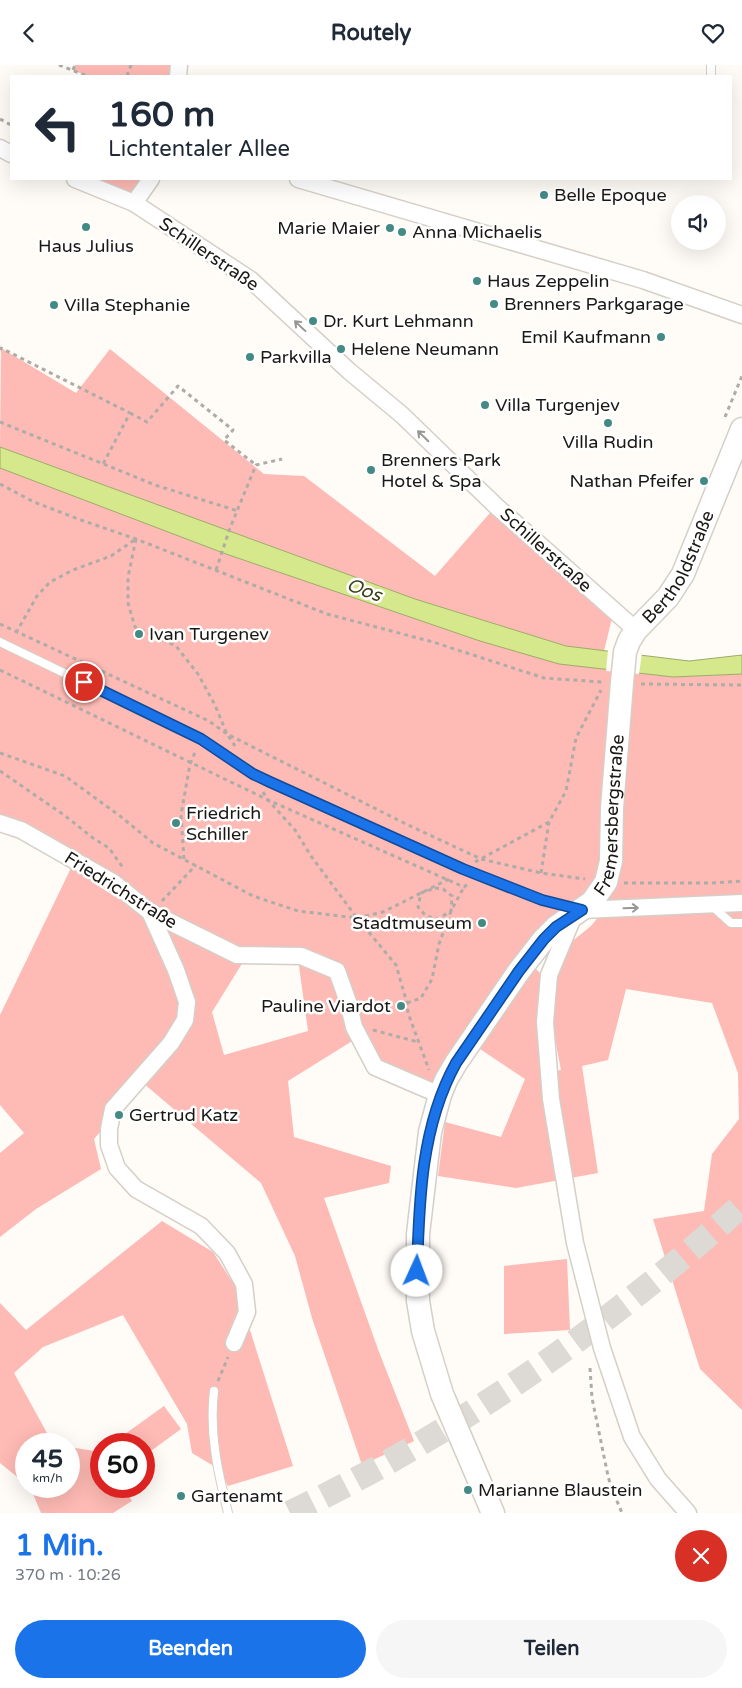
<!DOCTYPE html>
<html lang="de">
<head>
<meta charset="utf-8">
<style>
	body { margin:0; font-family:"Varela Round",sans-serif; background:#f6f6f7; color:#1f2937; height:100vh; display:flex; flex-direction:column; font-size:19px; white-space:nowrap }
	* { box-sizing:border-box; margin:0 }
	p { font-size:16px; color:#747a83 }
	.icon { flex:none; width:28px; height:28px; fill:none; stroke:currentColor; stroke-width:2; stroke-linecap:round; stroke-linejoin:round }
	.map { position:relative; height:1448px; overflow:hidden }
	.panel { display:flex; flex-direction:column; background:#fff; flex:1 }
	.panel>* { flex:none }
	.top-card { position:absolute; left:10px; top:10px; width:722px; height:105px; border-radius:0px; box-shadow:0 5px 20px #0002; background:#fff; color:#1f2937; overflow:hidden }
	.fabs { position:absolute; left:671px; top:130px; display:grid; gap:10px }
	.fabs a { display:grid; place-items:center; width:55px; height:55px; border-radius:50%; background:#fff; box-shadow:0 5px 20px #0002; font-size:25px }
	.speed { position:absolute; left:15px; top:1368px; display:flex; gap:10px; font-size:25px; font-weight:700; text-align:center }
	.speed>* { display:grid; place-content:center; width:65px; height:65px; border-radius:50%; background:#fff; box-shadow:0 5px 20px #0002; line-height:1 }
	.speed small { font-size:12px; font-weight:400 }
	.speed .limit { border:8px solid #d22; background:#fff; color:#111 }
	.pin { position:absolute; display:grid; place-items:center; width:42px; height:42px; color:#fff; margin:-21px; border:2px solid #fff; border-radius:50%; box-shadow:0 1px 5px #0007 }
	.me { position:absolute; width:55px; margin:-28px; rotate:2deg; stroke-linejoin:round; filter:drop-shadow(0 0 4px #0008) }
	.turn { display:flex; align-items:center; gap:18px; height:105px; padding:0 15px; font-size:22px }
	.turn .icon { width:65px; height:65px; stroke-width:2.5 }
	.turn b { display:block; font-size:35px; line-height:42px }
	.round { display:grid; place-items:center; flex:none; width:52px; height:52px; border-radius:26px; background:#f6f6f7 }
	.headline { display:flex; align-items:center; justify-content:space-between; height:85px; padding:0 15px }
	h1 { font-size:30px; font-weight:700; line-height:38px; color:#1a73e8 }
	.cta { display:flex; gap:10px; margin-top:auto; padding:10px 15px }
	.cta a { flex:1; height:58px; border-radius:30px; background:#1a73e8; color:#fff; font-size:20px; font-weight:700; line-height:58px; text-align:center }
	.cta a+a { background:#f6f6f7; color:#1f2937 }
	header { display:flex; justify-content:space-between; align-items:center; height:65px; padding:0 15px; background:#fff; font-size:22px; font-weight:700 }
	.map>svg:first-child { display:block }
	.green { fill:#febab4 }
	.water { fill:#d5e88c; stroke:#9daa68 }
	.pier { fill:#fffbf6 }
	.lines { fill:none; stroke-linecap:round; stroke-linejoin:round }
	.primary-tunnel { stroke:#ddd9d4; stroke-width:25; stroke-dasharray:25 12; stroke-linecap:butt }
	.service-casing { stroke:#d5cfc7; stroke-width:10 }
	.minor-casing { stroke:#d5cfc7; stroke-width:19 }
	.secondary-casing { stroke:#d5cfc7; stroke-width:25 }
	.path { stroke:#afaca8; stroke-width:3; stroke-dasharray:4 4; stroke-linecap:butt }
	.service { stroke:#fff; stroke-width:8 }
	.minor { stroke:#fff; stroke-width:16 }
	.secondary { stroke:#fff; stroke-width:22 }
	.oneway { stroke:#989796 }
	.route-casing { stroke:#114b97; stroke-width:12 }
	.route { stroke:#1a73e8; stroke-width:9 }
	.poi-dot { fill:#448a84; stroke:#fff; stroke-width:2 }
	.labels { text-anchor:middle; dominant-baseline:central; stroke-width:5; stroke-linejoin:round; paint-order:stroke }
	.poi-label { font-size:18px; fill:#1a1815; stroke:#fff; text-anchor:start }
	.street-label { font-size:18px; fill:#1a1815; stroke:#fff }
	.water-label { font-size:19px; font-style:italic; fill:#3a411b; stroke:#fff }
</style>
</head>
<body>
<header><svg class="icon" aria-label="back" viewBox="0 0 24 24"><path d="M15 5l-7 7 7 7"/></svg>Routely<svg class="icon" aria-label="heart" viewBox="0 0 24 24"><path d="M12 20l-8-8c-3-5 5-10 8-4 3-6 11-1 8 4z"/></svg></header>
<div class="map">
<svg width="742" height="1448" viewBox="0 0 742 1448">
	<rect width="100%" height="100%" fill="#fffbf6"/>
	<g class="green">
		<polygon points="75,0 179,0 178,11 87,11 73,5"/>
		<polygon points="75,114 148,114 134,138"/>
		<polygon points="1,283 76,328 110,284 264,409 304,411 435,511 496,441 614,545 604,586 566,581 415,534 0,382"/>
		<polygon points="0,403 226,489 457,568 559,599 673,612 742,609 742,1345 700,1304 653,1154 704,1146 712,1089 739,1054 738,1008 712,938 626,924 608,995 582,1001 598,1108 516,1123 438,1111 445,1057 501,1072 525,1014 477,982 531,899 545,913 544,1007 561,1005 552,958 556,914 570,878 591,861 605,844 582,845 556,862 544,874 519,906 456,998 440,1030 375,1002 354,962 348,937 337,906 301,891 237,890 150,847 114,818 21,765 0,758"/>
		<polygon points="71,803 134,844 243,897 212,947 224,990 308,966 298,894 335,907 357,973 288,1016 294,1072 391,1101 389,1118 324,1133 379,1287 414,1376 362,1400 312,1253 295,1191 261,1118 143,1018 94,1074 101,1104 36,1144 0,1172 0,1088 24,1068 0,1040 0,950"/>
		<polygon points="162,1156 213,1187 237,1224 293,1401 228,1421 217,1403 192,1388 187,1359 123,1250 43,1282 14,1308 53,1379 26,1379 26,1419 0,1398 0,1238 26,1265"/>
		<polygon points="567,1194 570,1265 504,1269 504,1201"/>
		<polygon points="164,1341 181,1364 144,1391 144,1379 115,1379 114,1377"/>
		<polygon points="69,1382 101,1387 101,1421 123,1421 132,1436 113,1448 41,1448 31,1424 28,1421 69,1421"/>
	</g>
	<polygon class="water" points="0,382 415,534 566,581 689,596 742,590 742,609 673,612 559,599 480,576 226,489 0,403"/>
	<polygon class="pier" points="608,585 642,588 639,609 606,606"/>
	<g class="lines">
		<path class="primary-tunnel" d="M 290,1448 C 455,1369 607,1263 742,1140"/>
		<defs>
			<g id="service">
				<polyline points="711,11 711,0"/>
				<polyline points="0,577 201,674 253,709 463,805 542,835 575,843"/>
				<polyline points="712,841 731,858 742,858"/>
				<path d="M 214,1326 C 209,1369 218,1407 228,1448"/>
			</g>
			<g id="minor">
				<polyline points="178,11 179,0"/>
				<polyline points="0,83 11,89"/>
				<polyline points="75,114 134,138 251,215 349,306 402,350 496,441 636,565"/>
				<polyline points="298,114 643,215 742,250"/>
				<polyline points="134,138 151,114"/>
				<polyline points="0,758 21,765 114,818 150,847 237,890 301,891 337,906 348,937 354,962 375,1002 440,1030"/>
				<polyline points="582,845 742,838"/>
				<polyline points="150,847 176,905 187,937 185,955 171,978 113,1044 109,1064 109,1080 117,1103 136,1124 201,1161 227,1188 244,1219 247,1247 234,1278"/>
				<polyline points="574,850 549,910 545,957 551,1034 575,1178 602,1283 632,1372 658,1414 688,1448"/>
			</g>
			<g id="secondary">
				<path id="s1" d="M 493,1448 L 442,1329 L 423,1266 L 418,1236 L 418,1169 L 430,1067 L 440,1030 L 446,1015 L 456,998 L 519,906 L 544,874 L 556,862 L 592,837 L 606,817 L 611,796 L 612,743 L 622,618 L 625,587 L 629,576 L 636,565 L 668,532 L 683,509 L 742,364"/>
			</g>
		</defs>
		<use href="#service" class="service-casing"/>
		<use href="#minor" class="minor-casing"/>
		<use href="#secondary" class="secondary-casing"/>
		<g class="path">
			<polyline points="59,0 87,11"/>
			<polyline points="73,5 75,0"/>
			<polyline points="127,11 131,0"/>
			<polyline points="0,54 11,60"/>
			<polyline points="0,285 1,283 130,348 103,399"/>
			<polyline points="130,348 147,357 178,321 233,365 224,375 256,400"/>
			<polyline points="725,352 742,311"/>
			<polyline points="0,357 155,420 238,446"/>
			<polyline points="0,419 34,437 81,455 136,474 327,549 433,577 544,613 602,617"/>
			<polyline points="136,474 128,512 128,538 135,562 176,581 198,609 215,640 227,669 235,681"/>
			<polyline points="216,505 230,463 256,400 282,394"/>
			<polyline points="0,559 209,656 227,669 406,759 481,794 541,808 585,814"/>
			<polyline points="16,568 37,531 50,517 73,505 111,491 136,474"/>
			<polyline points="0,605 268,735 464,822 468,819"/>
			<polyline points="641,619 742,620"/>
			<polyline points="0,688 65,711 120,751 153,778 253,831 298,846 357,853 383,847 451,813"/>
			<polyline points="0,706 64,750 93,773 109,783 124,804"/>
			<polyline points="263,727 268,735 295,765 311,791 357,853 396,900 407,938 408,948 429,1005"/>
			<polyline points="184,794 181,750 190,699 196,685"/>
			<polyline points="475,797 549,757"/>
			<polyline points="541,808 549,757 566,726 576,673 601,625"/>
			<polyline points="624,818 711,818 742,816"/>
			<polygon points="435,823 443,824 452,831 451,846 438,854 426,851 418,842 421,828"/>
			<polyline points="162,836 196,800"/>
			<polyline points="407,938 421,933 432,914 439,879 451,846 464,822"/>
			<polyline points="373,965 418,977"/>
			<polyline points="590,1303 592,1333 608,1411 611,1422 622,1448"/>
			<polyline points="218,1316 228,1292"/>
		</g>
		<use href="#service" class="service"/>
		<use href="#minor" class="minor"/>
		<use href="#secondary" class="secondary"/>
	</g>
	<defs><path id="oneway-shaft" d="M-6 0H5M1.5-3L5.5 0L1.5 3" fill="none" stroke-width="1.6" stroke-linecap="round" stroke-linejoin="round" transform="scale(1.25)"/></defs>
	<g class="oneway">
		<use href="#oneway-shaft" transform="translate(300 261) rotate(-137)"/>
		<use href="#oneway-shaft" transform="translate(423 371) rotate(-136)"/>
		<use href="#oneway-shaft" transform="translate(631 843) rotate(-2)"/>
	</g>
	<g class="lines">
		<defs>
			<path id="route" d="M 84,617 L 201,674 L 253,709 L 270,717 L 463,804 L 542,835 L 582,845 L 556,862 L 544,874 L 519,906 L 456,998 C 421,1061 419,1136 417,1206"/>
		</defs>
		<use href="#route" class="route-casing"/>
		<use href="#route" class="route"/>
	</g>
	<g class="poi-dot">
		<circle cx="544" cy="130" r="5"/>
		<circle cx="86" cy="162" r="5"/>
		<circle cx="390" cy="163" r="5"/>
		<circle cx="402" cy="167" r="5"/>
		<circle cx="477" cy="216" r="5"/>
		<circle cx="494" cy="239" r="5"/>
		<circle cx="54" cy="240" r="5"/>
		<circle cx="313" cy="256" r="5"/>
		<circle cx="661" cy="272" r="5"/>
		<circle cx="341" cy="284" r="5"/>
		<circle cx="250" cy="292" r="5"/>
		<circle cx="485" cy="340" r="5"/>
		<circle cx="608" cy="358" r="5"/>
		<circle cx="371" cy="405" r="5"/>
		<circle cx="704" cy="416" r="5"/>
		<circle cx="139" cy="569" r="5"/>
		<circle cx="176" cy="758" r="5"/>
		<circle cx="482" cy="858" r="5"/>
		<circle cx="401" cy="941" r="5"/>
		<circle cx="119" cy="1050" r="5"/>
		<circle cx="468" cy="1425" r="5"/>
		<circle cx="181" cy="1431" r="5"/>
	</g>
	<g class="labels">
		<g class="poi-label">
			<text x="554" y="130">Belle Epoque</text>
			<text x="380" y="163" text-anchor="end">Marie Maier</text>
			<text x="412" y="167">Anna Michaelis</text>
			<text x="86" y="181" text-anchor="middle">Haus Julius</text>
			<text x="487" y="216">Haus Zeppelin</text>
			<text x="504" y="239">Brenners Parkgarage</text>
			<text x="64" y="240">Villa Stephanie</text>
			<text x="323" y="256">Dr. Kurt Lehmann</text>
			<text x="651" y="272" text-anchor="end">Emil Kaufmann</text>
			<text x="351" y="284">Helene Neumann</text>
			<text x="260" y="292">Parkvilla</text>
			<text x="495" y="340">Villa Turgenjev</text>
			<text x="608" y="377" text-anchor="middle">Villa Rudin</text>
			<text x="381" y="395">Brenners Park<tspan x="381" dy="21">Hotel &amp; Spa</tspan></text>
			<text x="694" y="416" text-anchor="end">Nathan Pfeifer</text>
			<text x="149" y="569">Ivan Turgenev</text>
			<text x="186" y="748">Friedrich<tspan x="186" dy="21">Schiller</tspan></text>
			<text x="472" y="858" text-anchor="end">Stadtmuseum</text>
			<text x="391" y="941" text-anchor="end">Pauline Viardot</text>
			<text x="129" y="1050">Gertrud Katz</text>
			<text x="478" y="1425">Marianne Blaustein</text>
			<text x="191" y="1431">Gartenamt</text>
		</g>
		<g class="street-label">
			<text transform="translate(209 189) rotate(34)">Schillerstraße</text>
			<text transform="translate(546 485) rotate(42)">Schillerstraße</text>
			<text stroke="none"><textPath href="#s1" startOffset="1040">Bertholdstraße</textPath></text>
			<text stroke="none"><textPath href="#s1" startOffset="774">Fremersbergstraße</textPath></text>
			<text transform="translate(121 825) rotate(32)">Friedrichstraße</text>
		</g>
		<g class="water-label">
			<text transform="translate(364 525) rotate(20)">Oos</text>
		</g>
	</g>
</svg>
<div class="fabs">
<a><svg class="icon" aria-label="sound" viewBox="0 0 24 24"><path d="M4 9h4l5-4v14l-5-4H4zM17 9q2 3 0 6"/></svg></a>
</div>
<div class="speed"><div>45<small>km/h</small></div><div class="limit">50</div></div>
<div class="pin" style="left:84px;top:617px;background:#d93025"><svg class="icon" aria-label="arrive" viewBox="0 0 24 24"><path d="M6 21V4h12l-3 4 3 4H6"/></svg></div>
<svg class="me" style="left:417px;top:1206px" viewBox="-20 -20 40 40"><circle r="19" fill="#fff"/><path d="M0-13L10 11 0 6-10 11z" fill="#1a73e8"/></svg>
<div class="top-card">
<div class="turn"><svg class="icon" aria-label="left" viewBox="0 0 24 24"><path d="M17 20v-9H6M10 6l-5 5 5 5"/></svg><div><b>160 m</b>Lichtentaler Allee</div></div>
</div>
</div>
<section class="panel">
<div class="headline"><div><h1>1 Min.</h1><p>370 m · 10:26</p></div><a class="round" style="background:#d93025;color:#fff"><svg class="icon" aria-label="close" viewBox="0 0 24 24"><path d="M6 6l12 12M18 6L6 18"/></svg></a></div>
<div class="cta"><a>Beenden</a><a>Teilen</a></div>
</section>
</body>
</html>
